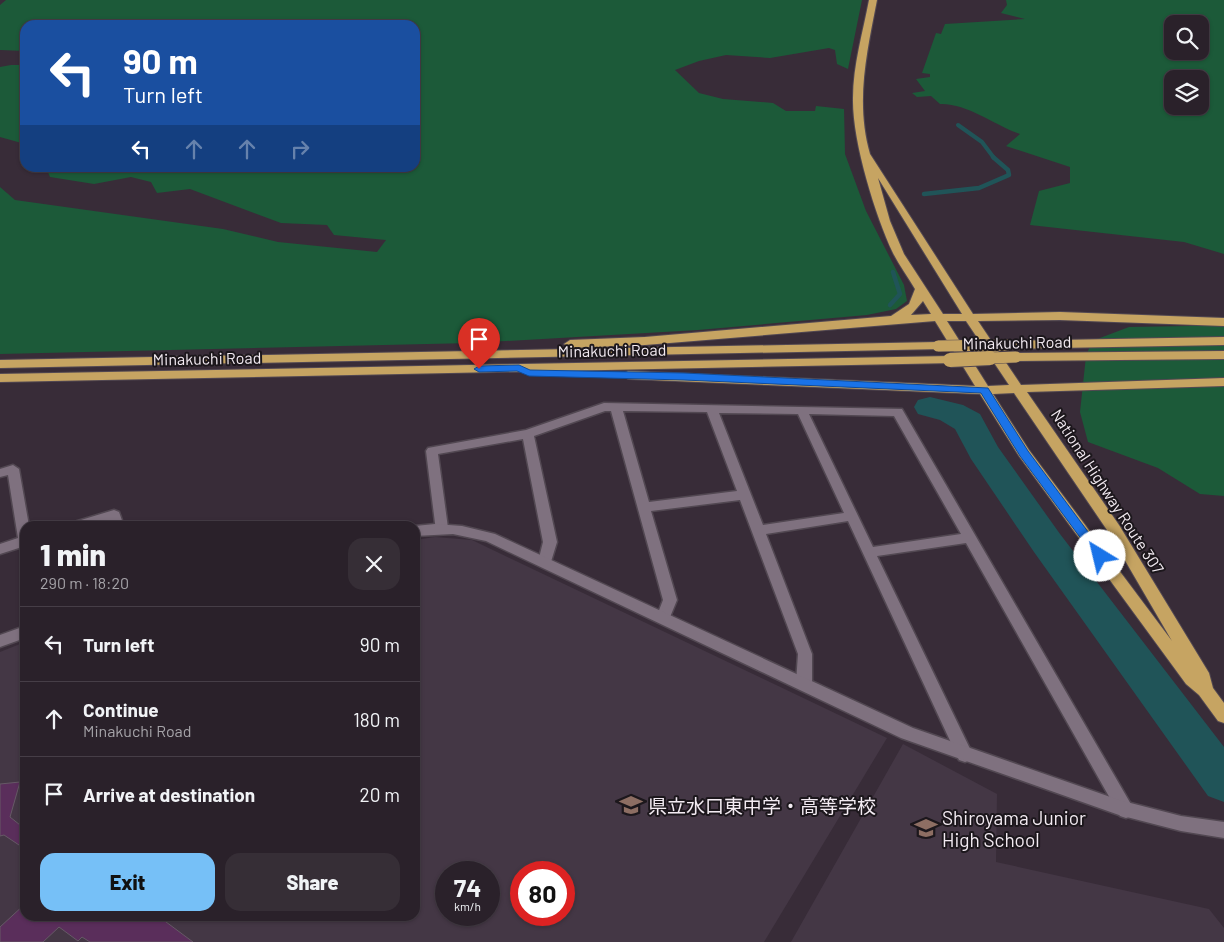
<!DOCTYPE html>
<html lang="en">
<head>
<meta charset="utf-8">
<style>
	body { margin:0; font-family:Barlow,"Noto Sans JP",sans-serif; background:#362e36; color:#f1f3f6; height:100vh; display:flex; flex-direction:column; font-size:19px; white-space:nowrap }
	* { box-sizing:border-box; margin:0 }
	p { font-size:16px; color:#a5a3a8 }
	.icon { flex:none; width:28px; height:28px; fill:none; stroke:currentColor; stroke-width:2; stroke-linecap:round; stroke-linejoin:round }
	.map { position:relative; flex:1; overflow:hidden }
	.sheet { position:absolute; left:20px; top:521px; width:400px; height:400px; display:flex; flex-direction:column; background:#2a212a; border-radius:15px; box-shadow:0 1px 4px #0004,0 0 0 1px #463e47 }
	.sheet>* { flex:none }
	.banner { position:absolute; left:20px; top:20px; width:400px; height:152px; border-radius:15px; box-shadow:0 1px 4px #0004,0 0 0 1px #463e47; background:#1a4fa0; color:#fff; overflow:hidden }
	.buttons { position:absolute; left:1164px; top:15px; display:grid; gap:10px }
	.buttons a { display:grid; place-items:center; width:45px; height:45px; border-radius:10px; background:#2a212a; box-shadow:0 1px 4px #0004,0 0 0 1px #463e47; font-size:25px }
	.speed { position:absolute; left:435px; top:861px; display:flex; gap:10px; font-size:25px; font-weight:700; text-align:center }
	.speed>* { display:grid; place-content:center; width:65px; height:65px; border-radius:50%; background:#2a212a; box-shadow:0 1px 4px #0004,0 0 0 1px #463e47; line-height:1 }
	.speed small { font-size:12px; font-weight:400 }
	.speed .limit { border:8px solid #d22; background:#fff; color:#111 }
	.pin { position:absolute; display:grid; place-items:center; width:42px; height:42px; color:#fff; margin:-51px -21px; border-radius:50% 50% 50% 0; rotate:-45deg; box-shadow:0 0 5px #0007 }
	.pin .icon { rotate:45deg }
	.me { position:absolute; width:55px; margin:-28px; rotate:324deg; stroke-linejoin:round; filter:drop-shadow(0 0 4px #0008) }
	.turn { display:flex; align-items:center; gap:18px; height:105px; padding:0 20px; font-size:22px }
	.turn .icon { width:65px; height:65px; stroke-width:2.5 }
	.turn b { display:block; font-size:35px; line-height:42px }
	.lanes { display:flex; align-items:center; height:48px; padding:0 20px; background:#0003; justify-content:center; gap:25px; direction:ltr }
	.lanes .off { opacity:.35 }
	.round { display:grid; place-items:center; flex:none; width:52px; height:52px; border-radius:15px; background:#362e36 }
	.headline { display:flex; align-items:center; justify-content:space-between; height:85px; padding:0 20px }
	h1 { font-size:30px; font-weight:800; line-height:38px }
	.action { display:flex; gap:10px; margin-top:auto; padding:10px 20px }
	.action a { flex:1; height:58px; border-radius:15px; background:#76c0f7; color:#111; font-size:20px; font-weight:800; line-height:58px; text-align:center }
	.action a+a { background:#362e36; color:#f1f3f6 }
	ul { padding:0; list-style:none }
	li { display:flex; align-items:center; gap:15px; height:75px; padding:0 20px; border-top:1px solid #463e47 }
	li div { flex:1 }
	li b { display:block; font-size:19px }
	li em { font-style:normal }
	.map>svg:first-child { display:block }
	.education { fill:#443745; fill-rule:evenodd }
	.green { fill:#1c5a39; fill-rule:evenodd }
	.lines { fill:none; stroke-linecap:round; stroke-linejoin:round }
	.stream-far1 { stroke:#205458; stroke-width:4 }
	.stream { stroke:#205458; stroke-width:4.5 }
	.river { fill:#205458; fill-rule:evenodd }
	.building { fill:#5a2e5b; stroke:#665966 }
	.minor-casing { stroke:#524852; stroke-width:3 }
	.tertiary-casing { stroke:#524852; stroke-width:3 }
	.trunk-casing { stroke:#524852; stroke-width:2 }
	.minor { fill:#7f717f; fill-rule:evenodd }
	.tertiary { fill:#7f717f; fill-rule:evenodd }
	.trunk { fill:#c6a462; fill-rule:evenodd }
	.trunk-bridge-far1-casing { stroke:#524852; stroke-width:12; stroke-linecap:butt }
	.trunk-bridge-casing { stroke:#524852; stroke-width:16; stroke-linecap:butt }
	.trunk-bridge-far1 { stroke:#c6a462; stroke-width:11 }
	.trunk-bridge { stroke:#c6a462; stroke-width:14 }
	.route { fill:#1a73e8; stroke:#114b97 }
	.labels { text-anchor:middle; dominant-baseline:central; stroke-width:4; stroke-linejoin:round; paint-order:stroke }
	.street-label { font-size:16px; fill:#f3ebf2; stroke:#1c171c }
	.near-poi-label { font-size:19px; fill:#f3ebf2; stroke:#1c171c; text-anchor:start }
</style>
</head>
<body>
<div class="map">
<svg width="1224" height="942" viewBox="0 0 1224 942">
	<rect width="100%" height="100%" fill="#382c38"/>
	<g class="education">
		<path d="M 435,537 L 472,540 L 887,738 L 764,942 L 0,942 L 0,652 L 25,642 L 25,916 L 415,916 L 415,540 ZM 446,872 L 489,872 L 489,915 L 446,915 ZM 521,872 L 564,872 L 564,915 L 521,915 Z"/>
		<polygon points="903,744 997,794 996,862 1209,909 1224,928 1224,942 791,942"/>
	</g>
	<g class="green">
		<polygon points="6,0 862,0 848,69 837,64 835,50 829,48 770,58 726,55 699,61 675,70 699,93 723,99 773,103 786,111 815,111 816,106 844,109 845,154 866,211 904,285 907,301 896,309 867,315 698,330 471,343 0,354 0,187 15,200 223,229 278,242 377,252 386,240 334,235 327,225 281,223 190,189 157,193 151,182 131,177 94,184 50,177 46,168 415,168 415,25 25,25 25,51 0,50 0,5"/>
		<path d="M 1006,0 L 1224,0 L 1224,254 L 1184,242 L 1030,225 L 1039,191 L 1070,183 L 1070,167 L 1006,146 L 1020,134 C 994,125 967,103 940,104 L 931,96 L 917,97 L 912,93 L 925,91 L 916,79 L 930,77 L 930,74 L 922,73 L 936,33 L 941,34 L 945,24 L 1025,19 L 1001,13 L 1007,5 ZM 1172,24 L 1200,24 L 1200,51 L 1172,51 ZM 1172,79 L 1200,79 L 1200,106 L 1172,106 Z"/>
		<polygon points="11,65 25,65 25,144 0,137 0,67"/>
		<polygon points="1224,320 1224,496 1200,494 1158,468 1088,442 1080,412 1086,356 1092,341 1129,327 1189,326"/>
	</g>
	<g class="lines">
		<polyline class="stream-far1" points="958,125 982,142 994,158"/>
		<g class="stream">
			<polyline points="924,194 979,188 1009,175 1008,170 993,157"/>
			<polyline points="890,305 900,294 893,272"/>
		</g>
		<polygon class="river" points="930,397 963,405 980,414 998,447 1060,534 1224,747 1224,802 1208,796 1034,552 971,459 955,429 940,420 918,414 914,407 918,400"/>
	</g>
	<g class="building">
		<polygon points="20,782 10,817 25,829 25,849 4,835 0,836 0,784"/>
		<polygon points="25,904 25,916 158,916 193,942 90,942 82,937 78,941 59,927 43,942 0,942 0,927"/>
	</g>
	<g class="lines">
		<defs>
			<g id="minor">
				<path d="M 604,403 L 902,409 L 1132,806 L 1134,811 L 1132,816 L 1126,818 L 1120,816 L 966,543 L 877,556 L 973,755 L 971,760 L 965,762 L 959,760 L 848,521 L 766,534 L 812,654 L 812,683 L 809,687 L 804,689 L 799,687 L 796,683 L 798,654 L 740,500 L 651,511 L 677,600 L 668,622 L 663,623 L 658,622 L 656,618 L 663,600 L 611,411 L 605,411 L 534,436 L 557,542 L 550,565 L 540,565 L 538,562 L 543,542 L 523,439 L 438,454 L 448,528 L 446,531 L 436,531 L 426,451 L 428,448 L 526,430 ZM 623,411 L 707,412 L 737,491 L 649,502 ZM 719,413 L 798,414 L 844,513 L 763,525 ZM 809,414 L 894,416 L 961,534 L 873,547 Z"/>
				<polygon points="13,465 19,469 29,526 25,526 25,546 0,554 0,544 18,538 8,475 0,477 0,469"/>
				<polygon points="114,510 119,512 124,526 112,526 110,521 91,526 69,526 71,523"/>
			</g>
			<g id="tertiary">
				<polygon points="435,524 462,526 495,534 913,728 1119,800 1181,816 1224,822 1224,838 1181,831 1119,815 901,738 486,541 453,534 415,536 415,526"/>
				<polygon points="25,626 25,638 0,647 0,635"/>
			</g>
			<g id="trunk">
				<path d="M 869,0 L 877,0 C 867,52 855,102 870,154 L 973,314 L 1060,312 L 1224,318 L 1224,326 L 1060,320 L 978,321 L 1021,385 L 1224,378 L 1224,386 L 1027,392 L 1119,525 L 1209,673 L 1213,688 L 1224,703 L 1224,723 L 1218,721 L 1199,695 L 1186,684 L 1019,456 L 980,394 L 628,379 L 622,375 L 628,371 L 975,386 L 935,321 L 645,345 L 570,348 L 564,344 L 570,340 L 645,337 L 891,316 L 909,304 L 915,289 C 908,277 899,265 893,253 C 875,215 852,140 853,98 C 853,65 863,32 869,0 ZM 878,178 L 962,314 L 943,314 L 904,254 L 890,221 ZM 923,301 L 931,314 L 911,315 ZM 947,321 L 966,321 L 1009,385 L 988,386 ZM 1014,393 L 1109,533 L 1172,641 L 1029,450 L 993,394 Z"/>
				<polygon points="1224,337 1224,345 1007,349 1001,345 1007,341"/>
				<polygon points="938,342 944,346 942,349 0,368 0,360"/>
				<polygon points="1224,351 1224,359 1016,361 1010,357 1016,353"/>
				<polygon points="950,356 954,357 956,360 954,363 0,382 0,374"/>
			</g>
		</defs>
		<use href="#minor" class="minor-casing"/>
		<use href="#tertiary" class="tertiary-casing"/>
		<use href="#trunk" class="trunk-casing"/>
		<use href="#minor" class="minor"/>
		<use href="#tertiary" class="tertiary"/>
		<use href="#trunk" class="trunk"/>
		<defs>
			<g id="trunk-bridge-far1">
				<polyline points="938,346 1007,345"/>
				<polyline points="963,359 1016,357"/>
			</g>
			<polyline id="trunk-bridge" points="950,360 990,358"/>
		</defs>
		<use href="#trunk-bridge-far1" class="trunk-bridge-far1-casing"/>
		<use href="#trunk-bridge" class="trunk-bridge-casing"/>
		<use href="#trunk-bridge-far1" class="trunk-bridge-far1"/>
		<use href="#trunk-bridge" class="trunk-bridge"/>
	</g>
	<polygon class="route" points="519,365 530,370 684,373 988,388 1028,451 1106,556 1104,559 1096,559 1020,456 981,393 684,380 529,376 517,371 479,372 474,369 479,366"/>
	<defs>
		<symbol id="school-bare" viewBox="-9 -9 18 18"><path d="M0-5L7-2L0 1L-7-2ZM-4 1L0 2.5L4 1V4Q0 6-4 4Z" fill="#8d6e63" stroke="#1c171c" stroke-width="2.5" paint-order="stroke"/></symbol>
	</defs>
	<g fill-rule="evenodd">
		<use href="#school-bare" x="615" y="789" width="32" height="32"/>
		<use href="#school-bare" x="910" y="812" width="32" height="32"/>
	</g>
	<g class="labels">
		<g class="street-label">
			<text transform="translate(1017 342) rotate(-1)">Minakuchi Road</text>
			<text transform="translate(612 350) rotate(-1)">Minakuchi Road</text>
			<text transform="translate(207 358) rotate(-1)">Minakuchi Road</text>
			<text transform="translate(1108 491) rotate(57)">National Highway Route 307</text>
		</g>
		<g class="near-poi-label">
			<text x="648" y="805">県立水口東中学・高等学校</text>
			<text x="942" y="817">Shiroyama Junior<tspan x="942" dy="22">High School</tspan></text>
		</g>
	</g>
</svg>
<div class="buttons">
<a><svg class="icon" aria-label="search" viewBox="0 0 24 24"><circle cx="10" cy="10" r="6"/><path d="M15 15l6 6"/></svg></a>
<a><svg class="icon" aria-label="layers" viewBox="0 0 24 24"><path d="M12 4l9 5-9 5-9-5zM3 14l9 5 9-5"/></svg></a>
</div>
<div class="speed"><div>74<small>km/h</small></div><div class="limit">80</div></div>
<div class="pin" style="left:479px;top:369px;background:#d93025"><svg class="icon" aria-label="arrive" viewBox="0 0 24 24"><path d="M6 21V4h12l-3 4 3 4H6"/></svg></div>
<svg class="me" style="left:1100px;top:556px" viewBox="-20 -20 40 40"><circle r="19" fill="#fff"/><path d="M0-13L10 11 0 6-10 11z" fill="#1a73e8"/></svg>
<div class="banner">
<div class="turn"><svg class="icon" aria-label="left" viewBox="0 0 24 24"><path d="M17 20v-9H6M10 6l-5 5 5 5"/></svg><div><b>90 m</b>Turn left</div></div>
<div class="lanes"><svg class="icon" aria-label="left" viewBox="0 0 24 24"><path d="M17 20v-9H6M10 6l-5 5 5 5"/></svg><svg class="icon off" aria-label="ahead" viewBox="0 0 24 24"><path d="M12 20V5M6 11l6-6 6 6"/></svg><svg class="icon off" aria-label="ahead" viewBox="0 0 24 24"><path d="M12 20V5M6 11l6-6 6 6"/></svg><svg class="icon off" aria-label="right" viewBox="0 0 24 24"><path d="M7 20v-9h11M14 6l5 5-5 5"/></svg></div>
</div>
<section class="sheet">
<div class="headline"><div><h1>1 min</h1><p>290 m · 18:20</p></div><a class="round"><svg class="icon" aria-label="close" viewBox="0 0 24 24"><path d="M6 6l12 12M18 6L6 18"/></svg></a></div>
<ul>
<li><svg class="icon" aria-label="left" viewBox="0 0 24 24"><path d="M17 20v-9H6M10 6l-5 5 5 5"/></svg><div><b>Turn left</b></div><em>90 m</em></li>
<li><svg class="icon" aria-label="ahead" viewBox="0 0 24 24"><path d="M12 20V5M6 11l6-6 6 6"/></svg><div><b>Continue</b><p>Minakuchi Road</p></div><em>180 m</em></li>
<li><svg class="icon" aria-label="arrive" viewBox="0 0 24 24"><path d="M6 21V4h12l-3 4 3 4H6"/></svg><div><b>Arrive at destination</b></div><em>20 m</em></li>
</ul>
<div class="action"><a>Exit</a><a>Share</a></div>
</section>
</div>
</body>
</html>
